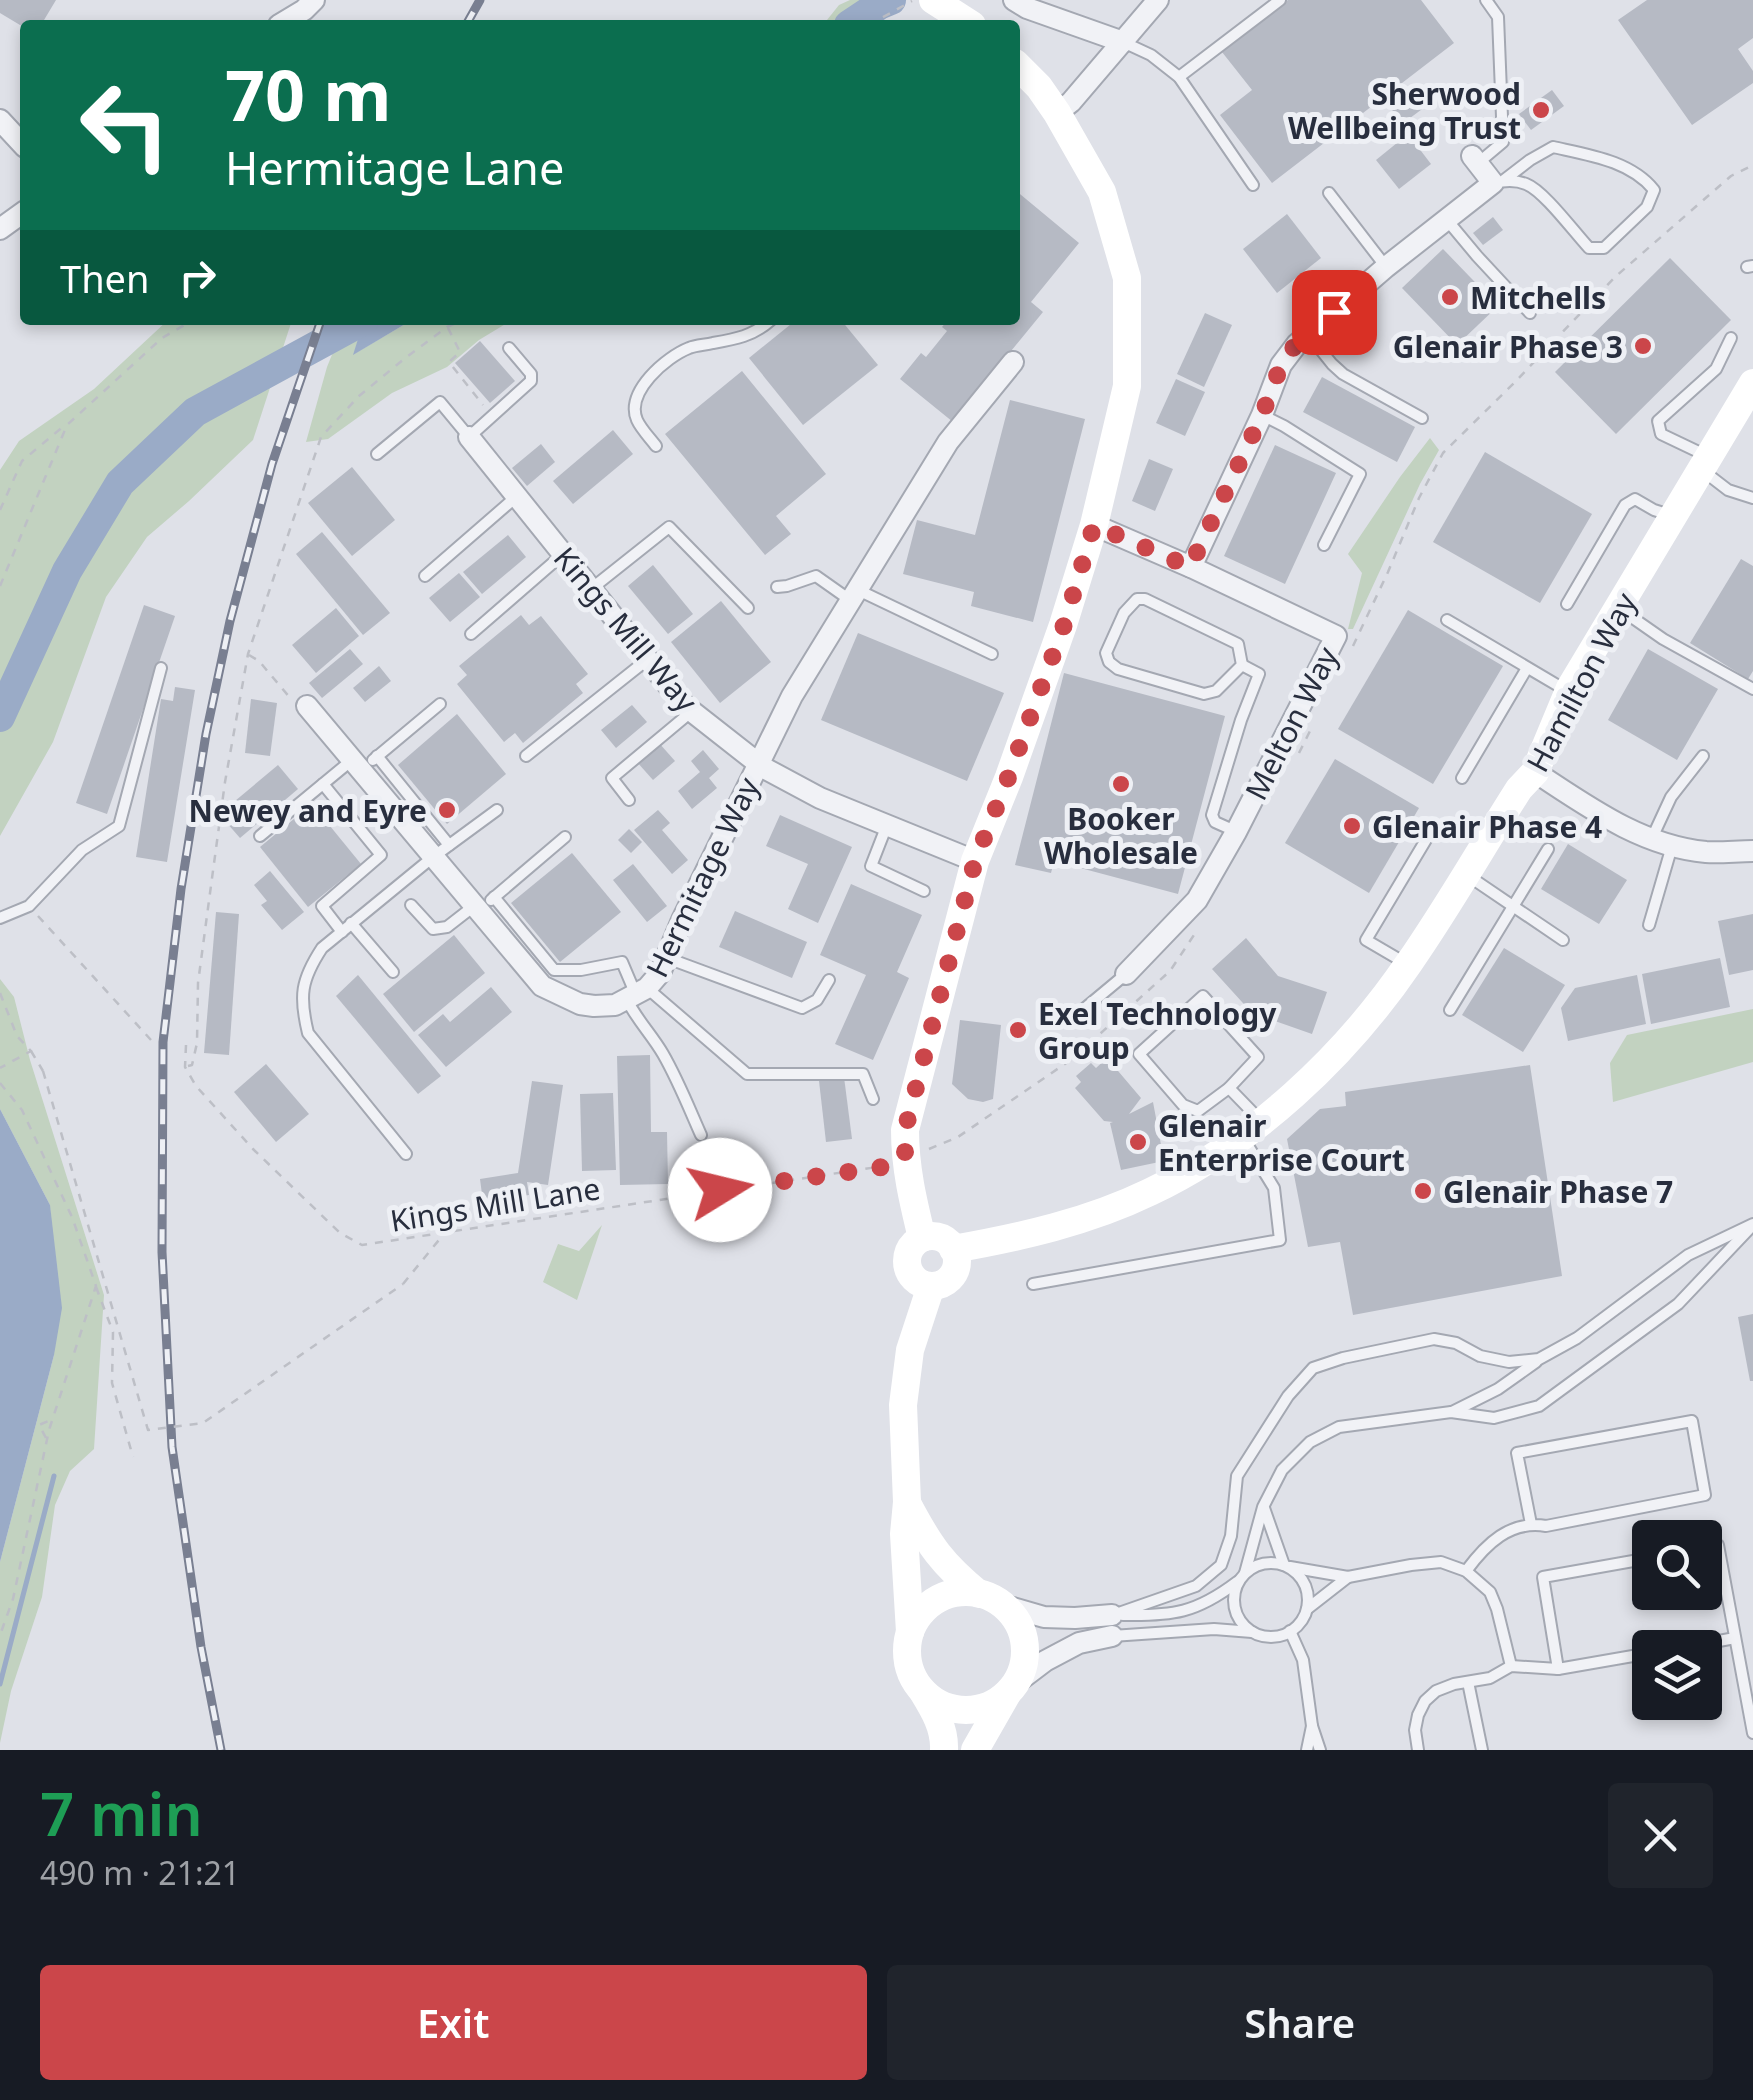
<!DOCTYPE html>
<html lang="en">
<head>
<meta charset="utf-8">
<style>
	body { margin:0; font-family:"Noto Sans",sans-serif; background:#20242c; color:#f1f3f6; height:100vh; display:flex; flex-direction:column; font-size:38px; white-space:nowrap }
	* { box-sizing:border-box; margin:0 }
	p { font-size:32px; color:#9ea1a6 }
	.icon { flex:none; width:55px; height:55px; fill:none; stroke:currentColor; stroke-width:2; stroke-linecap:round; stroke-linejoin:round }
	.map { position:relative; height:1750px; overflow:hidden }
	.side { display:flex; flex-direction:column; background:#171b24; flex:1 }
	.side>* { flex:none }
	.top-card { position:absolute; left:20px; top:20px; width:1000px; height:305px; border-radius:10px; box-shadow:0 5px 15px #0003; background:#0b6e4f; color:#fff; overflow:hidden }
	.fabs { position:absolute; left:1632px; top:1520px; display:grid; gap:20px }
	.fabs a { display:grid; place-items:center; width:90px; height:90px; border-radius:10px; background:#171b24; box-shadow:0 5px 15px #0003; font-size:50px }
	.pin { position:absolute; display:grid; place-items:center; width:85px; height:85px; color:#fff; margin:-42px; border-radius:20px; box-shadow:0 5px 15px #0006 }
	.me { position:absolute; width:110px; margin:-55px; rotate:81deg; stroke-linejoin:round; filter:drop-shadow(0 0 8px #0008) }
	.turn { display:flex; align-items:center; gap:35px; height:210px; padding:0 40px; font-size:45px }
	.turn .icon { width:130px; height:130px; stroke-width:2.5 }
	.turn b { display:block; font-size:70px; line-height:85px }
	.then { display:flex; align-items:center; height:95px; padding:0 40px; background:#0003; gap:20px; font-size:38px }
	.round { display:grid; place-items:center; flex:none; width:105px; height:105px; border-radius:10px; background:#20242c }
	.summary { display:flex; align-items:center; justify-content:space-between; height:170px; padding:0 40px }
	h1 { font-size:60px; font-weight:600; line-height:75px; color:#1e9e55 }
	.button { display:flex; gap:20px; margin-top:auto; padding:20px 40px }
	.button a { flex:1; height:115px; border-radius:10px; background:#cb464a; color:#fff; font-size:40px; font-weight:600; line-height:115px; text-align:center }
	.button a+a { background:#20242c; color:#f1f3f6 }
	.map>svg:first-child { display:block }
	.green { fill:#c2d2c0 }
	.water { fill:#9aabc7 }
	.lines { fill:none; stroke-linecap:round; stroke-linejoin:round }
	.stream { stroke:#9aabc7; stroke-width:5 }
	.river { stroke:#9aabc7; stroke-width:30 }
	.building { fill:#b6bac4 }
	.lane-casing { stroke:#a4a8b2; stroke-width:14 }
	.street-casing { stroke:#a4a8b2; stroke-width:24 }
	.path { stroke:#bdbfc6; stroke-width:2.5; stroke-dasharray:8 8; stroke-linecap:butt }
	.lane { stroke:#f1f2f6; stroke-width:10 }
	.street { stroke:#f1f2f6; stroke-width:20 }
	.secondary { stroke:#fff; stroke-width:28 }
	.rail-casing { stroke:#797f91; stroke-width:9 }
	.rail { stroke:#eef0f5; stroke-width:5; stroke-dasharray:15; stroke-linecap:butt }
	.path-bridge { stroke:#bdbfc6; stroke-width:2.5; stroke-dasharray:8 8; stroke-linecap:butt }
	.route { stroke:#cb464a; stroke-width:18; stroke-dasharray:0 32.4 }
	.poi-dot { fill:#cb464a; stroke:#eef0f5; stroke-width:4 }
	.labels { text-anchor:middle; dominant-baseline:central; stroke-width:10; stroke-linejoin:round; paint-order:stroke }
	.poi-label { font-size:30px; font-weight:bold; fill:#282e3e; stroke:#eef0f5; text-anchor:start }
	.street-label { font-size:30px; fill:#282e3e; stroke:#eef0f5 }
</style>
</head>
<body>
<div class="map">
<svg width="1753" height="1750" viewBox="0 0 1753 1750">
	<rect width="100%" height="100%" fill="#dfe1e8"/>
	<g class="green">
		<path d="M 850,0 L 889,0 C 876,29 851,25 823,25 L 839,5 Z"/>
		<polygon points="168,320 292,320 253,440 189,501 147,537 106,597 53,742 0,836 0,470 19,441 94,389"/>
		<polygon points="346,320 364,320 354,354 412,320 512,320 479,340 447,367 392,393 328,439 306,442 327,367"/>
		<polygon points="1430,438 1439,450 1420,484 1353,629 1348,629 1362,573 1348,554 1400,477"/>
		<polygon points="0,979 14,997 30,1060 104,1295 94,1449 70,1471 55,1505 42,1597 11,1691 0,1743 0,1562 54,1355 50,1205 0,1109"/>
		<polygon points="1753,1009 1753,1062 1613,1102 1610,1063 1627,1035"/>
		<polygon points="602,1225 577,1300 543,1282 558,1244 579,1251"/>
	</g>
	<g class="water">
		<polygon points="364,320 412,320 353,355"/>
		<polygon points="0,1109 50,1205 62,1308 54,1355 0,1562"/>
	</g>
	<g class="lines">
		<polyline class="stream" points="0,1684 54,1476"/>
		<g class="river">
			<polyline points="849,25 879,5 891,0"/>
			<polyline points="0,717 67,571 120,483 195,412 364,320"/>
		</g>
	</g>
	<g class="building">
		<polygon points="0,0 56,0 41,25 25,25 25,28 0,13"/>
		<polygon points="1288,0 1421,0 1454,43 1272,183 1220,115 1252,90 1222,52"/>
		<polygon points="1647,0 1753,0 1753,38 1738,49 1753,71 1753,83 1692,125 1618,20"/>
		<polygon points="1426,84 1437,98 1402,124 1392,111"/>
		<polygon points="1552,90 1564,106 1531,130 1519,114"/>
		<polygon points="1408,134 1431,164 1399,189 1376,160"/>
		<polygon points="1015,190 1079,243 1031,302 1043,312 953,422 900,379 921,353 926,357 947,331 942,327 948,320 1015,320"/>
		<polygon points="1287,214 1321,258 1277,293 1243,249"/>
		<polygon points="1493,217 1503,230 1483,245 1473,233"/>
		<polygon points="1443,249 1498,306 1457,345 1402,288"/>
		<polygon points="1670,258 1731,320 1616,434 1555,372"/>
		<polygon points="1205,313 1232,325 1204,387 1177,374"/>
		<polygon points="796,320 841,320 878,365 803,425 749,358"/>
		<polygon points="480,341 515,381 490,403 455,363"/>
		<polygon points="742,371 826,474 776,516 791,534 765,555 665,434"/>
		<polygon points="1322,377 1415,427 1397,462 1303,412"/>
		<polygon points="1176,379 1205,392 1185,436 1156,423"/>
		<polygon points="1010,400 1085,419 1033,622 971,606 974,592 903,574 917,520 975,535"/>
		<polygon points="613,430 633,454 573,504 553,481"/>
		<polygon points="541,444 555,462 527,486 512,468"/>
		<polygon points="1275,445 1336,473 1285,584 1224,556"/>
		<polygon points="1485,452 1592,514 1540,603 1433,542"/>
		<polygon points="1149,459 1173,469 1155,511 1132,501"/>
		<polygon points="352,467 395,520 352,556 308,503"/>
		<polygon points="322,532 390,613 363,635 296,554"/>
		<polygon points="508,535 526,557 482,594 463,572"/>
		<polygon points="1741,559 1753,566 1753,671 1748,679 1690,643"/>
		<polygon points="653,565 693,614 668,634 628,586"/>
		<polygon points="459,573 480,597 450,622 429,598"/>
		<polygon points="721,601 771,662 720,703 671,642"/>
		<polygon points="144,605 175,616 107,814 76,803"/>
		<polygon points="336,608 359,636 316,673 292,645"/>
		<polygon points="1408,610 1503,666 1433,784 1338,729"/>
		<polygon points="521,615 529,625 541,616 588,674 576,684 583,693 523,743 515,733 504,742 457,684 467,675 459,666"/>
		<polygon points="858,633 1004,693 967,781 821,720"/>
		<polygon points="350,649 363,664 322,698 309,683"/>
		<polygon points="1648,649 1718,689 1677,760 1608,720"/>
		<polygon points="379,666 391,681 365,702 353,688"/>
		<polygon points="1064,673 1225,716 1178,894 1054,861 1051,873 1015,865"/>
		<polygon points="175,687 195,690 167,862 136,857 161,699 173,701"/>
		<polygon points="251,699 277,703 270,756 245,753"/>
		<polygon points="632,705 647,722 616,748 601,730"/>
		<polygon points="457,714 506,774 447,824 398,765"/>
		<polygon points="659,743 675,761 653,780 637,762"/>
		<polygon points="703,750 719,769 709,778 717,788 692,809 678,791 700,772 691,761"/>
		<polygon points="1335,759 1419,808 1369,893 1285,843"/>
		<polygon points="278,765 298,789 240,838 226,822 229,806"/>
		<polygon points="312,804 361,864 308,907 260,847"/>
		<polygon points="658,810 670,823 662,830 688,860 672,874 634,830"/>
		<polygon points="780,815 852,847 818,923 788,909 808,864 766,846"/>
		<polygon points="629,829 642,842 631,853 618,840"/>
		<polygon points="1568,844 1627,880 1599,924 1541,889"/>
		<polygon points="572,853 621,912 560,962 511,903"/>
		<polygon points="633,864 667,906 647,922 613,880"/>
		<polygon points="270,871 304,912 282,930 261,905 267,901 254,885"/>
		<polygon points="851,884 922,915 897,972 909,978 873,1060 835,1044 866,975 820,955"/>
		<polygon points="735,911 807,942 792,978 719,947"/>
		<polygon points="216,912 239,914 229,1055 204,1053"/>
		<polygon points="1753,914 1753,970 1729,975 1718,921"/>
		<polygon points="454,935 485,973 414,1032 383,994"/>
		<polygon points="1246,938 1278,976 1327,992 1312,1034 1252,1013 1212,969"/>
		<polygon points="1504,948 1565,985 1523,1052 1462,1015"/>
		<polygon points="1720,958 1730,1007 1651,1024 1642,974"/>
		<polygon points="358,975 441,1076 418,1094 336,996"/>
		<polygon points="1637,975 1646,1024 1568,1041 1561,1008 1575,988"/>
		<polygon points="491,987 512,1012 446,1067 418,1035 443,1014 450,1022"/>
		<polygon points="960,1020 1001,1025 993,1099 983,1102 968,1099 952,1084"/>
		<polygon points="650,1055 651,1132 667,1132 668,1184 620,1185 617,1056"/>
		<polygon points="1107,1058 1141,1098 1129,1114 1153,1102 1164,1161 1121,1170 1110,1123 1113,1122 1104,1121 1075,1088 1081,1082 1076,1076 1091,1063 1096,1068"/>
		<polygon points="266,1064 309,1114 276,1142 234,1092"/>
		<polygon points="1530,1065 1562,1276 1353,1315 1340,1242 1308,1247 1287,1139 1320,1109 1346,1106 1345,1092"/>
		<polygon points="844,1077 852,1139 826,1142 819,1081"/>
		<polygon points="532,1081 563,1085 548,1185 527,1182 529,1195 483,1202 480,1179 518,1173"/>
		<polygon points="613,1093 616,1170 582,1171 580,1094"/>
		<polygon points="1753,1314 1753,1381 1750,1381 1738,1317"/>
	</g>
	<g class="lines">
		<defs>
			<g id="lane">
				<polyline points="1123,42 1151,55 1179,77 1253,185"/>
				<polyline points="1179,77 1280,0"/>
				<polyline points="1478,163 1503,142 1498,17 1486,0"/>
				<path d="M 1494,183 C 1503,181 1516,180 1526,184 C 1544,191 1574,232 1589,248 L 1604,248 L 1647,207 L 1654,190 C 1631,161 1589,155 1553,147 L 1530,160 L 1504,180"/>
				<polyline points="1329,193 1386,267"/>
				<polyline points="1447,220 1477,256 1530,313"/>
				<polyline points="1747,267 1753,266"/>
				<polyline points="1308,334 1332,364 1343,374 1422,418"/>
				<polyline points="1262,415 1284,426 1360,474 1324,545"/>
				<path d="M 656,446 C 650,438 641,429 637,420 C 625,392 666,357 689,348 C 696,345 705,345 713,343 C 736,339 753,336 771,320"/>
				<polyline points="377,454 440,402 469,437 531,381 531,374 509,348"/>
				<polyline points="1705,455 1661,434 1658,421 1716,369 1731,338"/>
				<polyline points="1702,470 1728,490 1753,498"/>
				<polyline points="425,576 516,497"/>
				<polyline points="777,587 787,586 816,576 850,600"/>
				<polyline points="591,589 669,527 748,608"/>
				<polyline points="858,590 992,654"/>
				<polygon points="1137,599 1145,599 1238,644 1242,665 1216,691 1204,694 1118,669 1109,662 1106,653 1124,613"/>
				<polyline points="1567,604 1625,505 1635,499 1654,510 1673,516"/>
				<polyline points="1620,609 1663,639 1753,689"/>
				<polyline points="1447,620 1557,685 1569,688"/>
				<polyline points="471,634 562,555"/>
				<polyline points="377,756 449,845"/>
				<polyline points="526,756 648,659"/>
				<polyline points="373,760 440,704"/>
				<polyline points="1462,778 1527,668"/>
				<polyline points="323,784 381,855 322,906 342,932"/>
				<polyline points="629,800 612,778 691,712"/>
				<polyline points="887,825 871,866 924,891"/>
				<polyline points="1235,831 1215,822 1212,815 1241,720 1259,674 1242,665"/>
				<polyline points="260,836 352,760"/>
				<polyline points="1652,838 1671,797 1703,756"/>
				<polyline points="1470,877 1563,940"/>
				<polyline points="494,897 554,970 581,970 622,962 636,995"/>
				<polyline points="491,900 565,837"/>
				<polyline points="411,905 433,929 447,927 474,906"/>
				<polyline points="0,918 29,906 82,850 119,826 161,668"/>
				<polyline points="351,923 393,972"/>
				<polyline points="1649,925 1672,846"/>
				<polyline points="667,958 802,1008 817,1000 829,980"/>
				<polyline points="1407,964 1366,940 1433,828"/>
				<polyline points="647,988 747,1074 863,1074 873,1099"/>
				<polygon points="1203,996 1258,1057 1229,1088 1198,1111 1183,1105 1139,1054"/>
				<path d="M 627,1000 C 637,1020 652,1035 663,1054 C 678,1080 689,1108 701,1135"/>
				<polyline points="1450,1010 1548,849"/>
				<polyline points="1072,1019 1126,974"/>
				<polyline points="1229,1088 1261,1121"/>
				<path d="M 406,1154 L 308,1033 C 299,996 301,980 322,948 L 433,857 L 497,810"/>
				<polyline points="1033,1284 1280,1240 1274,1188 1242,1136"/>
				<polyline points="1452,1412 1498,1389 1536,1362"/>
				<polyline points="1264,1508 1284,1565"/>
				<polyline points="1705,1548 1718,1545 1753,1733"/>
				<circle cx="1271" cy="1600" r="37"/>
				<polyline points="1290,1567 1348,1577 1411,1565 1441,1562 1466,1571 1490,1592 1497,1609 1511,1666"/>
				<path d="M 1466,1571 C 1486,1544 1510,1520 1546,1526 L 1705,1495 L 1692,1421 L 1517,1453 L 1531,1524"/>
				<polyline points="1245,1573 1263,1507 1282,1470 1310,1442 1339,1427 1451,1412 1494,1418 1539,1406 1678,1304 1749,1229"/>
				<polyline points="1307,1609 1348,1577"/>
				<polyline points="1113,1615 1196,1586 1221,1565 1231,1536 1237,1476 1288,1396 1313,1368 1343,1358 1434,1339 1456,1343 1480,1356 1509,1362 1539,1359 1577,1338 1688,1255 1753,1224"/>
				<path d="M 1123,1615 C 1173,1616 1196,1613 1237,1582"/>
				<polyline points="1290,1631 1303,1660 1312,1726 1320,1750"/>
				<polyline points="1112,1636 1214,1629 1252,1632"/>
				<polyline points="1681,1648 1735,1638"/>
				<polyline points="1558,1669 1543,1577 1650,1558"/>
				<polyline points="1468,1682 1482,1750"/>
				<polyline points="1307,1750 1312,1726"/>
				<polyline points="1418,1750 1415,1730 1418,1715 1425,1701 1436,1691 1454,1684 1490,1678 1511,1666 1558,1669 1650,1653"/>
			</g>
			<g id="street">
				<polyline points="1014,0 1027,8 1123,42"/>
				<polyline points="279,25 304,10 314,0"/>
				<polyline points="1057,113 1071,102 1158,0"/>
				<polyline points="0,120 25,147"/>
				<polyline points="0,229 25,211"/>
				<polyline points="469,437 685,706 764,768 820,798 975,861"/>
				<polyline points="1094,525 1191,567 1336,636 1236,832 1197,900 1126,974"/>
				<polyline points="1191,567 1262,415 1281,365 1297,344 1386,267 1493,183 1472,156"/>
				<polyline points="307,706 542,986 580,1004 594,1006 615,1005 647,988 660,973 682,920 792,696 948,442 1013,362"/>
				<path d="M 1535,772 C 1587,806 1641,846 1706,852 C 1721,853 1737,851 1753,851"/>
				<polyline points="1002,1605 1044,1617 1075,1618 1112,1615"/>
				<polyline points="1016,1683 1045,1661 1079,1643 1112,1636"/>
			</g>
		</defs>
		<use href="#lane" class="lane-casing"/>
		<use href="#street" class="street-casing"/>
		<g class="path">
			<polyline points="869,25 912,1"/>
			<polyline points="219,320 228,320"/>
			<polyline points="448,328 460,352 449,362 483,405"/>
			<polyline points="0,510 22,461 65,425"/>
			<polyline points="0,586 67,425 162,338 193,320"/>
			<polyline points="1353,646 1388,572 1419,498 1443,453 1515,382 1615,277 1731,176 1753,165"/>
			<polyline points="249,655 259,661 291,699"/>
			<polyline points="1299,753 1311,729"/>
			<polyline points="38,916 151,1040"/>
			<polyline points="0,993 17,1036 31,1051 0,1068"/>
			<polyline points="186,1045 185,1067 196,1086 253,1149 340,1233 362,1245 884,1166"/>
			<polyline points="31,1051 43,1071"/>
			<polyline points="188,1066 192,1065 197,1043 198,983 210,893 225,782 248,654 321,437 359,396 404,359 447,327 463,320"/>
			<polyline points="0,1083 22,1110 72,1217 96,1286 49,1430 13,1599 0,1635"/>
			<polyline points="929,1149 958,1137 1072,1059 1170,971 1198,929"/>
			<polyline points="403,1284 443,1235"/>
			<polyline points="96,1287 113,1332 112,1383 133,1457"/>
			<polyline points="46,1438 39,1425 51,1420"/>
		</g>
		<use href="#lane" class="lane"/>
		<use href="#street" class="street"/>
		<g class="secondary">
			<polyline points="933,0 972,25"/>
			<circle cx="932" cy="1261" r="25"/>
			<path d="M 922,1238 C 913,1201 905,1168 905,1130 L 975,861 L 1009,777 L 1063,625 L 1094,525 L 1127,386 L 1127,278 L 1102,192 L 1057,113 L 1039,87 L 1015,63"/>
			<path d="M 953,1249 C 1021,1237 1088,1222 1150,1192 C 1253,1143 1345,1057 1409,963 C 1448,907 1482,847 1519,789 L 1535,772 L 1570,688 L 1753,383"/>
			<path d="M 907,1503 C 929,1545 942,1564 979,1594"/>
			<circle cx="966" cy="1651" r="59"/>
			<polyline points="910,1632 904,1534 907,1502 903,1405 910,1350 931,1286"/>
			<path d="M 923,1692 C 934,1710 945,1728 944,1750"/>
			<polyline points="975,1750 1007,1694"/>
		</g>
		<defs>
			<g id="rail">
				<polyline points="466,25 480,0"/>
				<polyline points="221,1750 201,1647 172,1447 162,1252 163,1042 181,889 206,734 230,621 272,464 321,320"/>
			</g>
		</defs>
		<use href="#rail" class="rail-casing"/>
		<use href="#rail" class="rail"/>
		<polyline class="path-bridge" points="43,1071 148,1430 203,1423 403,1284"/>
	</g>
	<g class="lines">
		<polyline class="route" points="720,1190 883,1167 905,1158 905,1130 975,861 1008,778 1064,625 1094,525 1190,567 1262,415 1281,365 1296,344 1334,312"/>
	</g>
	<g class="poi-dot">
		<circle cx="1541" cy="110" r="10"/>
		<circle cx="1450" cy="297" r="10"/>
		<circle cx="1643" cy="346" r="10"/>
		<circle cx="1121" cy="784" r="10"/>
		<circle cx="447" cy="810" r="10"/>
		<circle cx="1352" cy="826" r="10"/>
		<circle cx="1018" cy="1030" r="10"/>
		<circle cx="1138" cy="1142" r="10"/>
		<circle cx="1423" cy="1191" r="10"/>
	</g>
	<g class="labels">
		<g class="poi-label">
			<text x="1521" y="93" text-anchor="end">Sherwood<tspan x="1521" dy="34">Wellbeing Trust</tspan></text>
			<text x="1470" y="297">Mitchells</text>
			<text x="1623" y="346" text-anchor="end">Glenair Phase 3</text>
			<text x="427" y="810" text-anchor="end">Newey and Eyre</text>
			<text x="1121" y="818" text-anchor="middle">Booker<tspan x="1121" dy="34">Wholesale</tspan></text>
			<text x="1372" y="826">Glenair Phase 4</text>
			<text x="1038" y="1013">Exel Technology<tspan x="1038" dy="34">Group</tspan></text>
			<text x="1158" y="1125">Glenair<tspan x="1158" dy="34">Enterprise Court</tspan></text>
			<text x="1443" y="1191">Glenair Phase 7</text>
		</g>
		<g class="street-label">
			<text transform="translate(626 629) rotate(50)">Kings Mill Way</text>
			<text transform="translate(1581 682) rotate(-62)">Hamilton Way</text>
			<text transform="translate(1291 723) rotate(-63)">Melton Way</text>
			<text transform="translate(702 877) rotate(-64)">Hermitage Way</text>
			<text transform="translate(495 1204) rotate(-9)">Kings Mill Lane</text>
		</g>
	</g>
</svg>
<div class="fabs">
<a><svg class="icon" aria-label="search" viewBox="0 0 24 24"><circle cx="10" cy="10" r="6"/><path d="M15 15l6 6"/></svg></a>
<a><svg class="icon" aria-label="layers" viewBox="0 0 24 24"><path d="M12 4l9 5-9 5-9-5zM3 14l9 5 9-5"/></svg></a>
</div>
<div class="pin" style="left:1334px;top:312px;background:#d93025"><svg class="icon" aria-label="arrive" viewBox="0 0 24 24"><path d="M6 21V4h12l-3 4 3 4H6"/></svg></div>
<svg class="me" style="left:720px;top:1190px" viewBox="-20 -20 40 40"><circle r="19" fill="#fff"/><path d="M0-13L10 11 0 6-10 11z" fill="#cb464a"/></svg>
<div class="top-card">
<div class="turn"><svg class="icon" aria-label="left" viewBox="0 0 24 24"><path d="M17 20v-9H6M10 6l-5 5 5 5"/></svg><div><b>70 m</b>Hermitage Lane</div></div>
<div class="then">Then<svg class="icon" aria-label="right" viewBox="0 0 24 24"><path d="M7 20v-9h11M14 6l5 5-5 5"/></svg></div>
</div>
</div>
<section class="side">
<div class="summary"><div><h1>7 min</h1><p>490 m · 21:21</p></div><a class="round"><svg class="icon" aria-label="close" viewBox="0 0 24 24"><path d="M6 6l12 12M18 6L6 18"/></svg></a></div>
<div class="button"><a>Exit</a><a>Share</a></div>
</section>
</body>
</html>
